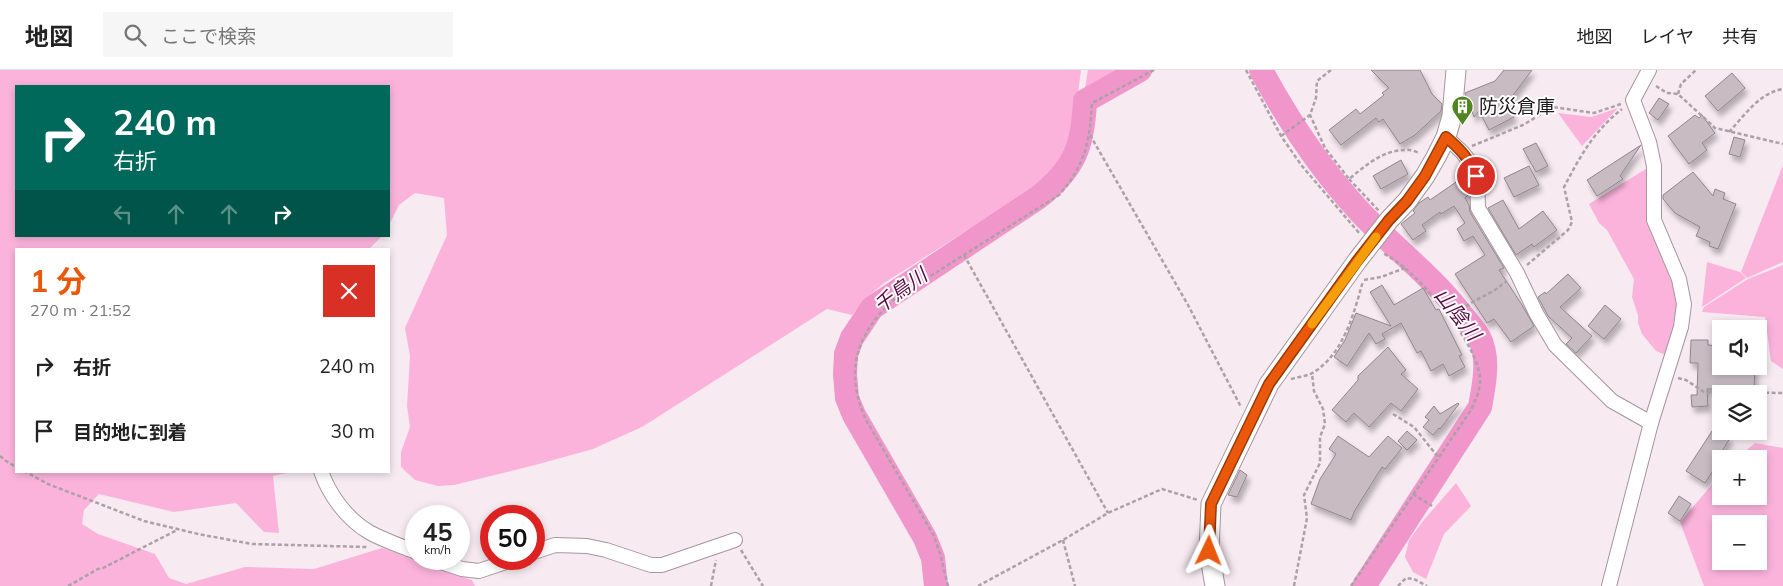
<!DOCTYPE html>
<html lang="ja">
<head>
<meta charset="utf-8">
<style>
	body { margin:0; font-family:Mulish,"Noto Sans JP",sans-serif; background:#f6f6f6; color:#222; height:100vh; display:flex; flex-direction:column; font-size:19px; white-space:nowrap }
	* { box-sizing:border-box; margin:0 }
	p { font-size:16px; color:#767676 }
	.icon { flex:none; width:28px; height:28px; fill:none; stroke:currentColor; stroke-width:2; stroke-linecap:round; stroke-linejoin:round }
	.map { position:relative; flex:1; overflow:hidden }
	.details { position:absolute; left:15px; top:178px; width:375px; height:225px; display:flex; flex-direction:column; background:#fff; border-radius:0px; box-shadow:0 2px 8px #0003 }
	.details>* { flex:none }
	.top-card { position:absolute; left:15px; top:15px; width:375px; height:152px; border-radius:0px; box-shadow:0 2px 8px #0003; background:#00695c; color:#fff; overflow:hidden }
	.buttons { position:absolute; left:1712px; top:250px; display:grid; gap:10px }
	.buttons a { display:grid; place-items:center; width:55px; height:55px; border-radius:0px; background:#fff; box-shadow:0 2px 8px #0003; font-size:25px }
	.speed { position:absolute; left:405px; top:435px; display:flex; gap:10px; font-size:25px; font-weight:700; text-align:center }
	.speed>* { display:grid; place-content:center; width:65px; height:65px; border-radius:50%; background:#fff; box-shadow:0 2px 8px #0003; line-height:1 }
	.speed small { font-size:12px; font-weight:400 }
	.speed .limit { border:8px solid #d22; background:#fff; color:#111 }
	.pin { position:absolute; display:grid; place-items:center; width:42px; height:42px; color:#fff; margin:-21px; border:2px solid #fff; border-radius:50%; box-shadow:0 1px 5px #0007 }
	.me { position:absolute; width:55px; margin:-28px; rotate:2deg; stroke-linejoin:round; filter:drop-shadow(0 0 4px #0008) }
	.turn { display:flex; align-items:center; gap:18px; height:105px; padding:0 15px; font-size:22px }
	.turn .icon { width:65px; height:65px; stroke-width:2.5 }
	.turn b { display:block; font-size:35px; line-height:42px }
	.lanes { display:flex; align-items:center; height:48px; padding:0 15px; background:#0003; justify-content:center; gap:25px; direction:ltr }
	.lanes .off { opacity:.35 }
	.round { display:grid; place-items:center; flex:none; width:52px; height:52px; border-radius:0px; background:#f6f6f6 }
	.summary { display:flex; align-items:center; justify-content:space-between; height:85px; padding:0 15px }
	h1 { font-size:30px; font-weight:700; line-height:38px; color:#ea580c }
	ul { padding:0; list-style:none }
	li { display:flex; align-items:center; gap:15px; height:65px; padding:0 15px }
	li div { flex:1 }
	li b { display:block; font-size:19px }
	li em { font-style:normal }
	header { display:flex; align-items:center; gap:30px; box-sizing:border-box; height:70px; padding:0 25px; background:#fff; border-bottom:1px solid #e0e0e0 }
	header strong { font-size:24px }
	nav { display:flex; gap:28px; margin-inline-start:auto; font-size:18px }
	.search { width:350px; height:45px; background:#f6f6f6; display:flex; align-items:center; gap:12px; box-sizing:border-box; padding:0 18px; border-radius:0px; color:#767676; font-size:19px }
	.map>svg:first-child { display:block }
	.green { fill:#fbb3dc; fill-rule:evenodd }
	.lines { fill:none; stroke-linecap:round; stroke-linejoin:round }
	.river { stroke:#f096cb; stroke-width:24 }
	.building { fill:#c8bbc2; stroke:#92868d; filter:url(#shadow) }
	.street-casing { stroke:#a3979d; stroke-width:16 }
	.secondary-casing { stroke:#a3979d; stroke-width:21 }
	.path { stroke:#aba1a6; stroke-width:2.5; stroke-dasharray:4 2.5; stroke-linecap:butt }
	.street { stroke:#fff; stroke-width:14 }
	.secondary { stroke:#fff; stroke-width:19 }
	.route-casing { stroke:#983908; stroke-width:12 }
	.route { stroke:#ea580c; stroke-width:9 }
	.slow { stroke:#f59e0b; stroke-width:9 }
	.labels { text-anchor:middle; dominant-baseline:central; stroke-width:4; stroke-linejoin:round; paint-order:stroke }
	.poi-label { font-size:19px; fill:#1d191b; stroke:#fff; text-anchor:start }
	.water-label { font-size:20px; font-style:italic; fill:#5b0c43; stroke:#fff }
</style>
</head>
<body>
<header>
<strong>地図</strong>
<div class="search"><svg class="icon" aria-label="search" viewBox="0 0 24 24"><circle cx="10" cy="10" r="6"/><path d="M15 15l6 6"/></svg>ここで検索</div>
<nav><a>地図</a><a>レイヤ</a><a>共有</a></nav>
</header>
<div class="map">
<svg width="1783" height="516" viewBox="0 0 1783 516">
	<defs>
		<filter id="shadow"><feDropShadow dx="3" dy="5.5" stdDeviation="2.5" flood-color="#0004"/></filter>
	</defs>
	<rect width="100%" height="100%" fill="#f7eaf1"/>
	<g class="green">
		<path d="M 0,0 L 1081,0 C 1074,49 1078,78 1039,115 L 884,213 L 865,229 L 852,245 L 827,239 L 642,357 L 593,379 L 535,395 L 454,415 L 438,416 L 415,410 L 401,397 L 401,382 L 410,357 L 407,336 L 410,286 L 405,258 L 447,165 L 444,128 L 415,123 L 399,135 L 389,155 L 389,16 L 16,16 L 16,166 L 382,166 L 369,179 L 16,179 L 16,401 L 296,401 L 273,406 L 279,463 L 264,462 L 236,433 L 174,442 L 99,424 L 84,440 L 82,454 L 98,464 L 155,484 L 169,508 L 186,514 L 245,497 L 314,499 L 382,478 L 472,510 L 475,516 L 0,516 Z"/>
		<polygon points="1088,0 1122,0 1084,24"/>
		<polygon points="1618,38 1582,76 1558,43 1591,47"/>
		<polygon points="1783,95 1783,192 1747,208 1741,202"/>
		<polygon points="1649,97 1677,229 1677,242 1668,286 1656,281 1642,264 1638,253 1638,245 1632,227 1634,209 1607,160 1599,153 1589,134"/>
		<polygon points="1707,192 1740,202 1746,208 1702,237"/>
		<polygon points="1783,195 1783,299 1771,291 1765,247 1702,242 1704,237 1748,209"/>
		<path d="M 1755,373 L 1783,378 L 1783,516 L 1704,516 L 1680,452 L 1721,404 L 1721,426 L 1759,426 L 1759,389 L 1736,389 ZM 1721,454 L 1759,454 L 1759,491 L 1721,491 Z"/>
		<polygon points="1456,413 1471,436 1444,464 1426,509 1413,502 1405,487 1409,470 1423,451"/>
	</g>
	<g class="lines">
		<g class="river">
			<path d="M 1261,0 C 1289,52 1321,100 1361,143 C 1394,178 1433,207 1462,245 C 1468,252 1474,259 1479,267 C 1490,288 1484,315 1480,337 L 1364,516"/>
			<path d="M 936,516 L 933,488 L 925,468 L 854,345 L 847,328 L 845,304 L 846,284 L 852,268 L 872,238 L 1039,127 C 1075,98 1083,76 1085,31 L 1140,0"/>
		</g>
	</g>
	<g class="building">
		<polygon points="1371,0 1420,0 1432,24 1442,34 1441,41 1415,65 1400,74 1383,49 1379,52 1376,48 1341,75 1329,60 1356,39 1360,44 1384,25 1382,23 1389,18"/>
		<polygon points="1504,0 1532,0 1507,33 1514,47 1489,60 1479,41 1474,47 1465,23 1495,11"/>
		<polygon points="1732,3 1745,18 1718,41 1705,26"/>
		<polygon points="1659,28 1669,34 1658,50 1649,43"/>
		<polygon points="1695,45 1699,48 1702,45 1715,63 1702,73 1707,80 1689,94 1668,66"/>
		<polygon points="1734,67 1745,70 1740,87 1729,84"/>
		<polygon points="1536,73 1548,96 1536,102 1523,79"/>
		<polygon points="1641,75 1620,106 1623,109 1597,126 1587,110"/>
		<polygon points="1401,90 1408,104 1381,119 1373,106"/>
		<polygon points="1529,96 1539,115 1514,127 1504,108"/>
		<polygon points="1693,102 1713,126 1715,119 1725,123 1723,129 1736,134 1718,179 1709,176 1710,172 1696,166 1700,157 1675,143 1663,129 1663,125"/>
		<polygon points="1459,110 1469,124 1465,128 1469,135 1470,142 1504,198 1499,200 1522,235 1534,256 1511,272 1494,249 1487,253 1455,204 1485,185 1473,166 1464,171 1457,159 1465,153 1454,136 1441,144 1440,142 1422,155 1426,161 1413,170 1401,154 1415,143 1413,141 1419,133 1428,127 1430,130"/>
		<polygon points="1503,130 1519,159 1543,141 1557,160 1534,177 1532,174 1516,185 1488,138"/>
		<polygon points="1568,204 1581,218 1560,237 1592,266 1576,283 1566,274 1572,268 1548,246 1538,227 1545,222 1546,224"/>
		<polygon points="1382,215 1394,235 1423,218 1436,240 1439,239 1462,285 1459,286 1465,297 1449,306 1443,294 1431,301 1421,281 1417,283 1401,253 1382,264 1385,269 1376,274 1369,263 1347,296 1334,287 1345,270 1356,243 1391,256 1370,222"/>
		<polygon points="1605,235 1621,249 1604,269 1588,256"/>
		<polygon points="1691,270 1708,270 1708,275 1721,276 1721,296 1755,296 1754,319 1707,319 1708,336 1692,337 1691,325 1697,325 1698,293 1690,293"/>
		<polygon points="1388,277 1406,300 1401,304 1418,319 1401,341 1391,333 1369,357 1354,343 1346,352 1332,340 1358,310 1358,306"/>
		<polygon points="1458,333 1459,334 1440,359 1439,358 1433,365 1423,357 1429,350 1425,347 1434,336 1440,344"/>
		<polygon points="1714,358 1730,368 1719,386 1721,388 1705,413 1686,401"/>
		<polygon points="1407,361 1417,370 1407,380 1398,371"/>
		<polygon points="1338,366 1369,387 1388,366 1402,378 1385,399 1382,397 1355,440 1351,450 1311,434 1320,409 1336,384 1329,379"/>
		<polygon points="1240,400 1247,405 1237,427 1228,425"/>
		<polygon points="1679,426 1691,434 1680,451 1668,443"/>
	</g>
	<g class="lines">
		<defs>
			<g id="street">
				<polyline points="1446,67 1462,82 1473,96 1477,106 1478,138 1517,203 1536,243 1555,275 1612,331 1651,353"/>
				<path d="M 321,401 C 329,425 347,449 369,462 C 383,470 401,476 416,482"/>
				<polyline points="534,482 555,475 587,476 606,480 651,495 662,495 735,470"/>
				<polyline points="432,489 462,499 479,501 515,489"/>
				<polyline points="1609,516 1651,353 1681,257 1684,234 1679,209 1654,150 1654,96 1649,72 1633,30 1649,0"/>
			</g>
			<polyline id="secondary" points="1215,516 1209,481 1211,434 1269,314 1357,191 1389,150 1407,131 1425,106 1436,87 1446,67 1452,46 1456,0"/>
		</defs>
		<use href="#street" class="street-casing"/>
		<use href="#secondary" class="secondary-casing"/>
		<g class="path">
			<polyline points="1246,0 1281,66 1302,96 1360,164"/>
			<path d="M 1331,0 L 1317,11 L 1316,28 L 1310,45 L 1325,78 L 1349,109 C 1365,96 1383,80 1405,80 C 1410,79 1416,82 1420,83"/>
			<polyline points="1656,16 1667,23 1678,24 1715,58 1783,74"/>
			<polyline points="1678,24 1681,14 1696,0"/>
			<path d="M 1729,62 C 1745,45 1759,23 1783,19"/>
			<polyline points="1090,65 1188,235 1241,337"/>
			<polyline points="1281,66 1310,45"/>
			<polyline points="1472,76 1523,55 1553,37 1594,43 1621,34"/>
			<polyline points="1349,109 1379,141"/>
			<polyline points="964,185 1108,443"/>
			<path d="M 1527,195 L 1568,160 L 1572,152 L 1564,117 C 1581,85 1593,62 1622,39"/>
			<polyline points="1364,210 1381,207 1405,198"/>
			<polyline points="1450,248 1471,233 1495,220 1507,211"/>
			<polyline points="1678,308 1686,310 1704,322 1783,323"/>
			<path d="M 1291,309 C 1299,307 1308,306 1314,302 C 1344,283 1354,243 1363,211"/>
			<polyline points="1393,344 1414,357 1438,387"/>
			<polyline points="0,386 6,391 16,397"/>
			<polyline points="24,401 48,414 144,451 198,464 252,474 367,477"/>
			<polyline points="1413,424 1432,436"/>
			<polyline points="1063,470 1075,516"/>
			<polyline points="741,480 763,516"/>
			<polyline points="68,516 98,499 103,498 177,460"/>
			<polyline points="711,516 716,490"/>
			<path d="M 948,516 L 941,487 L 934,466 L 866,350 C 844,301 856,265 894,229 L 1059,125 C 1085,96 1090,70 1092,33 L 1154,0"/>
			<polyline points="978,516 1063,470 1108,443 1162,419 1198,430"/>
			<polyline points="1294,516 1307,448 1304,425 1320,393 1320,367 1325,354 1323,339 1314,321 1312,304"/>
			<path d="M 1351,516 L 1471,340 C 1475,331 1481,319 1480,308 C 1477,274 1431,221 1406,199 C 1399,193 1391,188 1383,183"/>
			<polyline points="1398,516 1406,508 1414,509 1427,516"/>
		</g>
		<use href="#street" class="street"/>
		<use href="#secondary" class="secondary"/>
	</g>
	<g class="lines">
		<defs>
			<path id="route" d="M 1209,481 L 1211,434 L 1269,314 L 1357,191 L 1389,150 L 1407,131 L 1425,106 L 1446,67 C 1459,78 1470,89 1476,106"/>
		</defs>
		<use href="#route" class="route-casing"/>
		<use href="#route" class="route"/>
		<polyline class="slow" points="1312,254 1376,167"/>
	</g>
	<defs>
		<symbol id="building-pin" viewBox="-11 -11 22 30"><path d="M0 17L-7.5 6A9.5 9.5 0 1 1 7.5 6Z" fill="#4f8620" stroke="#fff"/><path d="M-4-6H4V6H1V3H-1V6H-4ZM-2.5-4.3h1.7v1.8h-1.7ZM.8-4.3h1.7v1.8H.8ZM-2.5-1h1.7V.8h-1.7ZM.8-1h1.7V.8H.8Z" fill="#fff"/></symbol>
	</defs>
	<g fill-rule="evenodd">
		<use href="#building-pin" x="1450" y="24" width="25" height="34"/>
	</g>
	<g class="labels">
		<g class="poi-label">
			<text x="1479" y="36">防災倉庫</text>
		</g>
		<g class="water-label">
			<text transform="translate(900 220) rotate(-36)">千鳥川</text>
			<text transform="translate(1458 244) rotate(52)">山陰川</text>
		</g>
	</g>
</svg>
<div class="buttons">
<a><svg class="icon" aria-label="sound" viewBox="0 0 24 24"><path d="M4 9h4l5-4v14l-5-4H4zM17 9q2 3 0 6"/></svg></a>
<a><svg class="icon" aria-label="layers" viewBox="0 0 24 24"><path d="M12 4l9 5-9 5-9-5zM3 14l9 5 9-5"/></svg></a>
<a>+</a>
<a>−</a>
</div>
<div class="speed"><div>45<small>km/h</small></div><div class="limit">50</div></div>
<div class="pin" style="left:1476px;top:106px;background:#d93025"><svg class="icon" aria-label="arrive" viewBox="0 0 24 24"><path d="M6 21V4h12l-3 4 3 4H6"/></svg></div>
<svg class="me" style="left:1209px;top:481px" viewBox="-20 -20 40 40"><path d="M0-17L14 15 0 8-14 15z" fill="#ea580c" stroke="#fff" stroke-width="4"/></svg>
<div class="top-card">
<div class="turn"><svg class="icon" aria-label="right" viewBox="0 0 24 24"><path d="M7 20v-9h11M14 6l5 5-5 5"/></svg><div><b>240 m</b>右折</div></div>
<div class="lanes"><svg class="icon off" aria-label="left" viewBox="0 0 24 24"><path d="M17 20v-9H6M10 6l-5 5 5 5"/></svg><svg class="icon off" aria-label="ahead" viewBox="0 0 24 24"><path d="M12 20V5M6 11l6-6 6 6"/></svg><svg class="icon off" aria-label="ahead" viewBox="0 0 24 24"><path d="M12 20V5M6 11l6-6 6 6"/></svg><svg class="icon" aria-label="right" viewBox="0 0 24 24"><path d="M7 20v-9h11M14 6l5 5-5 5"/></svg></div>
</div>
<section class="details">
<div class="summary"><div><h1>1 分</h1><p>270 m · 21:52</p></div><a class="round" style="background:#d93025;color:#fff"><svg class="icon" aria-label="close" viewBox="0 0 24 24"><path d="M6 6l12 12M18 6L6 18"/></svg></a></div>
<ul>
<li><svg class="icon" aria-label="right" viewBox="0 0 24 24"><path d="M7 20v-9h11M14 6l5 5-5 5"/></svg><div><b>右折</b></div><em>240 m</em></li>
<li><svg class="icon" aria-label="arrive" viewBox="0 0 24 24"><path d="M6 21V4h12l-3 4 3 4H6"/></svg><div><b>目的地に到着</b></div><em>30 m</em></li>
</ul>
</section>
</div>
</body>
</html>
